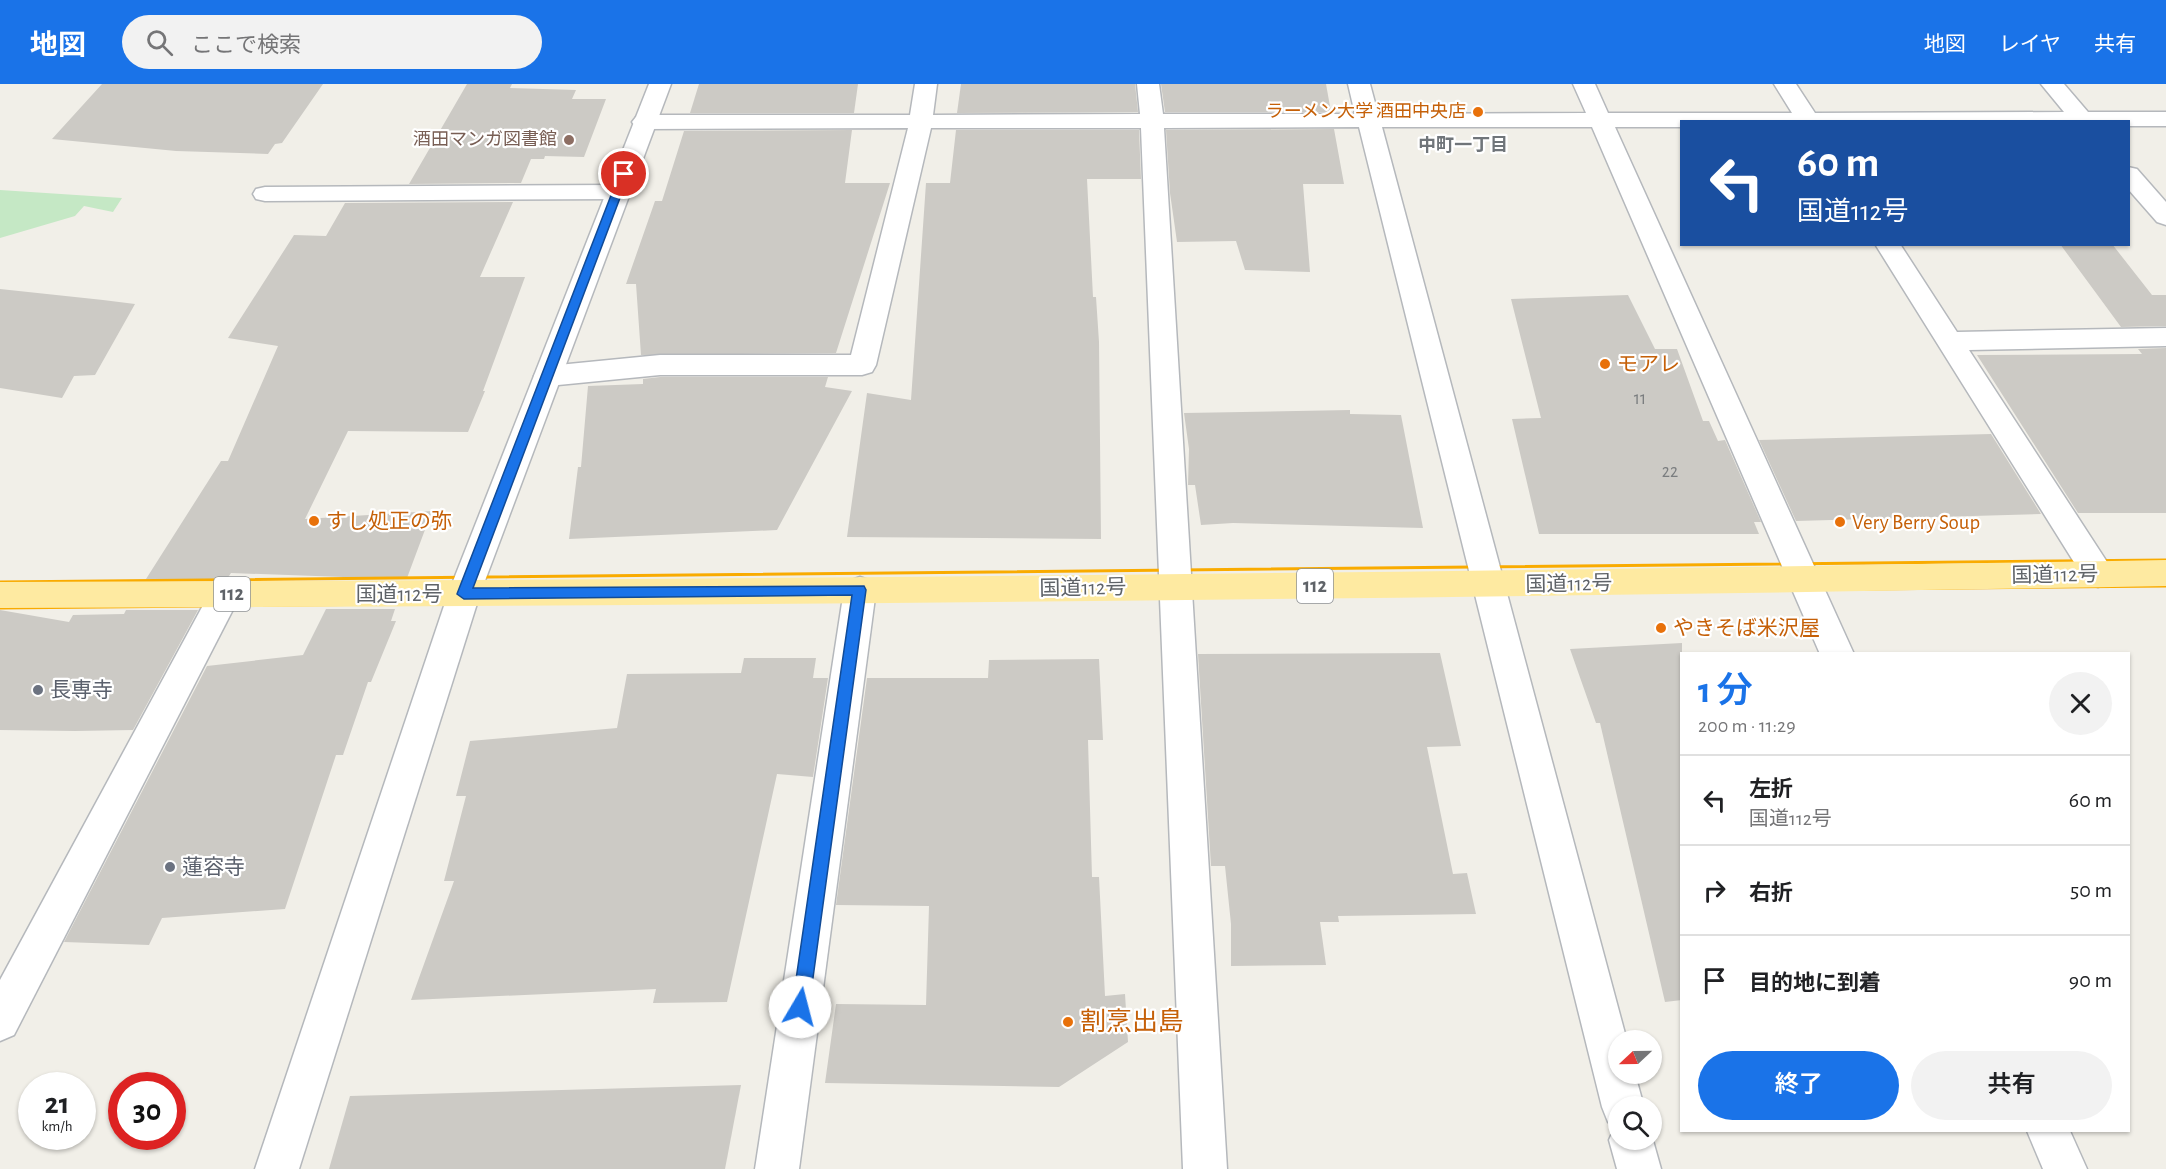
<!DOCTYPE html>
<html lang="ja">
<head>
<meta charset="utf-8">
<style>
	body { margin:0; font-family:"Alegreya Sans","Noto Sans JP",sans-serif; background:#f2f2f2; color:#202124; height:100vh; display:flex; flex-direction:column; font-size:22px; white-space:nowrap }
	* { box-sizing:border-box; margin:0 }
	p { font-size:20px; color:#757577 }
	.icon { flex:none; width:33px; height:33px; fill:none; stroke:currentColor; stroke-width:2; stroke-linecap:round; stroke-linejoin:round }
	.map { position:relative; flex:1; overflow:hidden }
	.side { position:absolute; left:1680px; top:568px; width:450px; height:480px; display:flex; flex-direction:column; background:#fff; border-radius:0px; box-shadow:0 2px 4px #0004 }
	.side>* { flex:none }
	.banner { position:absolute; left:1680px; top:36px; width:450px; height:126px; border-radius:0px; box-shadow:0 2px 4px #0004; background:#1a4fa0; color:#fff; overflow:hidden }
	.needle { width:39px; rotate:248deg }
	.tools { position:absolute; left:1608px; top:946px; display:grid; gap:12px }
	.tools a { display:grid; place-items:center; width:54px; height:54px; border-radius:50%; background:#fff; box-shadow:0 2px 4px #0004; font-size:30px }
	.speed { position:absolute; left:18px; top:988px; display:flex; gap:12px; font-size:30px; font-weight:700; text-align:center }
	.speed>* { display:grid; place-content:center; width:78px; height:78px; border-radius:50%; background:#fff; box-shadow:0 2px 4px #0004; line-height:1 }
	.speed small { font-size:15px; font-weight:400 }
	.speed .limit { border:9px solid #d22; background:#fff; color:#111 }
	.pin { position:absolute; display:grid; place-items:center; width:51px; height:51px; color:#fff; margin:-26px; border:3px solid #fff; border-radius:50%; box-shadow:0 2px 6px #0007 }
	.me { position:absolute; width:66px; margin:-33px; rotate:8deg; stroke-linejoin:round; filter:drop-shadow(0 0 4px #0008) }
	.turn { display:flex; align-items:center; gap:21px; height:126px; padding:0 18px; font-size:27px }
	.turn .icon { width:78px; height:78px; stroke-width:2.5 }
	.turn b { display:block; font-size:42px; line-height:51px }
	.round { display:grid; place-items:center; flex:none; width:63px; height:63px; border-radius:32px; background:#f2f2f2 }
	.summary { display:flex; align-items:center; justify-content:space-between; height:102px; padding:0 18px }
	h1 { font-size:36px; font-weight:600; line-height:45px; color:#1a73e8 }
	.button { display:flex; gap:12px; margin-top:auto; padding:12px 18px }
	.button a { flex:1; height:69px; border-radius:36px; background:#1a73e8; color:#fff; font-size:24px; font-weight:600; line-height:69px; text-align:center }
	.button a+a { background:#f2f2f2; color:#202124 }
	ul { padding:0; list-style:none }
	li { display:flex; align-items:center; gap:18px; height:90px; padding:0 18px; border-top:2px solid #e0e0e0 }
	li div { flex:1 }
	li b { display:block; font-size:22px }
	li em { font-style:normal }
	header { display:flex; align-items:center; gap:36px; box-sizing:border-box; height:84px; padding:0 30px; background:#1a73e8; color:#fff }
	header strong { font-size:28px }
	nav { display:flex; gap:33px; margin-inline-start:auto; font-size:21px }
	.search { width:420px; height:54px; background:#f2f2f2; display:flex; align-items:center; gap:15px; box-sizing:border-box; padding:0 21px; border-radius:33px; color:#757577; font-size:22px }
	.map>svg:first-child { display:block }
	.green { fill:#c5e8c5 }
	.building { fill:#cccac5 }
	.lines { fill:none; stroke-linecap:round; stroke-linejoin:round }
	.minor-casing { stroke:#b5b8bc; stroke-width:3 }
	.tertiary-casing { stroke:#b5b8bc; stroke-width:3 }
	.trunk-casing { stroke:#f9ab00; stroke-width:3 }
	.minor { fill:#fff; fill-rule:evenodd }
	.tertiary { fill:#fff; fill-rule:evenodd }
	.trunk { fill:#feeaa1; fill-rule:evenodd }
	.route { fill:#1a73e8; stroke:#114b97; stroke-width:1.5 }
	.food-dot { fill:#e8710a; stroke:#fff; stroke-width:2 }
	.education-dot { fill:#8d6e63; stroke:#fff; stroke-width:2 }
	.worship-dot { fill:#6b7280; stroke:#fff; stroke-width:2 }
	.labels { text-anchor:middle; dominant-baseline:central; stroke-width:4.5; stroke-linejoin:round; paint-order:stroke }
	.far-food-label { font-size:18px; fill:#c56008; stroke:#fff; text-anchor:end }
	.far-education-label { font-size:18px; fill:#785e54; stroke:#fff; text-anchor:end }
	.far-neighbourhood-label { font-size:18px; font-weight:bold; fill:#70757a; stroke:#fff }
	.number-label { font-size:18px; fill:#7a7d7f }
	.shield { fill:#fff; stroke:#8f9295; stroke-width:1.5 }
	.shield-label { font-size:20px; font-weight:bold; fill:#5f6368 }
	.food-label { font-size:21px; fill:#c56008; stroke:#fff; text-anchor:start }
	.street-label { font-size:21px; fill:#5f6368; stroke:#fff }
	.worship-label { font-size:21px; fill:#5b616d; stroke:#fff; text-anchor:start }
	.near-food-label { font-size:26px; fill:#c56008; stroke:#fff; text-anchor:start }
</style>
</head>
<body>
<header>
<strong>地図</strong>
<div class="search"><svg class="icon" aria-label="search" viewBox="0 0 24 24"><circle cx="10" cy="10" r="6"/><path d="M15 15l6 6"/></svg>ここで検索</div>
<nav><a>地図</a><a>レイヤ</a><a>共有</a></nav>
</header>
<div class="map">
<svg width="2166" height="1085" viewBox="0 0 2166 1085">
	<rect width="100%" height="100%" fill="#f1efe8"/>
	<polygon class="green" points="0,106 122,114 113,128 84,122 75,132 0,154"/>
	<g class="building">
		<polygon points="102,0 323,0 282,59 275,60 268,70 176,67 52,55"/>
		<polygon points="467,0 512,0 510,4 576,6 572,15 606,15 584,73 545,72 544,75 531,75 521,99 409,100"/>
		<polygon points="699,0 858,0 854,29 690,29"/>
		<polygon points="961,0 1135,0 1138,28 957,29"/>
		<polygon points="1161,0 1326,0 1331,28 1165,28"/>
		<polygon points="1334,45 1344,100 1303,100 1310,188 1245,186 1236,157 1177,158 1170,109 1166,46"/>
		<polygon points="852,46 845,99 890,99 836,269 641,271 636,200 626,200 655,117 662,117 684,47"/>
		<polygon points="956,46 1139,46 1141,95 1087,95 1093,213 1096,213 1099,258 1101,455 847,453 867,309 911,316 926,99 950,99"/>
		<polygon points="513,118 480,193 525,193 483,307 485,307 468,348 348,347 305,435 432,427 407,494 342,494 343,493 231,489 227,495 146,495 221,377 228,377 278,262 228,254 294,151 326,152 345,119"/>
		<polygon points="2060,160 2112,160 2152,211 2166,211 2166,242 2121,243"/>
		<polygon points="0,205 103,216 135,220 95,291 74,292 62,314 0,304"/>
		<polygon points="1628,211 1655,265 1677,265 1703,337 1709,337 1718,357 1725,356 1761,438 1754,438 1759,450 1539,450 1512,335 1541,334 1511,215"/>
		<polygon points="2166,264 2166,429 2078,429 1977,271 2142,270 2138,265"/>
		<polygon points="660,293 828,293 825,303 852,307 777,446 569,455 578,383 581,383 588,302 643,300 643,295"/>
		<polygon points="1350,326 1350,330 1401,331 1423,444 1233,439 1201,441 1195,401 1188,401 1189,365 1184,329"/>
		<polygon points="1991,350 2041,430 1796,437 1759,356"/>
		<polygon points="326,525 395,525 391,537 396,537 371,598 368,598 343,671 336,671 285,825 162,834 149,861 64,858 207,582 303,571"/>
		<polygon points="0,526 69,538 73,531 124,530 126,526 198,526 133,646 75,647 0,646"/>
		<polygon points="1682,559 1682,916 1665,918 1600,639 1596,639 1570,565"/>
		<polygon points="1440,569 1461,662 1427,663 1453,790 1467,789 1476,830 1338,832 1339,838 1320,838 1326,881 1231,882 1231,840 1225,782 1211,782 1198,570"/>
		<polygon points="744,574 816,574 813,594 828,594 813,693 777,690 727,918 653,919 656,905 411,916 454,797 444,797 466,712 456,712 470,657 617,644 627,590 741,589"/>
		<polygon points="1099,575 1103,656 1088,656 1092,793 1099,793 1105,912 1125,910 1128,958 1059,1003 825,999 836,920 926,921 929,822 836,821 867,594 988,594 989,576"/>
		<polygon points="741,1001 725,1085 329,1085 350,1012"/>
	</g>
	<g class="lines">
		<defs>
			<g id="minor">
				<polygon points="915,0 937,0 933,31 1140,30 1137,0 1159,0 1163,30 1355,30 1348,0 1370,0 1378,30 1586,29 1573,0 1595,0 1608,29 1792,29 1774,0 1796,0 1815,29 2064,28 2041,0 2064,0 2088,28 2166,28 2166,42 2128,42 2128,38 1682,38 1682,43 1615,43 1854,570 1820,570 1592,43 1382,43 1627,957 1618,957 1618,990 1635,990 1644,1023 1618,1023 1618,1056 1652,1056 1652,1053 1661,1085 1617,1085 1609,1056 1616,1041 1608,1038 1602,1023 1359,43 1164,44 1227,1085 1183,1085 1141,44 931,44 876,281 872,288 862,291 660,291 548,302 538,299 534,292 538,285 548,282 660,271 851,271 908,44 644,45 636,43 632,38 636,33 644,31 910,31"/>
				<polygon points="2128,83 2137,85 2166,118 2166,141 2157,138 2128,105"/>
				<polygon points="617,101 626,103 629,108 626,113 617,115 265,117 256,115 253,110 256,105 265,103"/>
				<polygon points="1875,160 1900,160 1957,248 2166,244 2166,262 1969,266 2109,481 2114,490 2109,499 2098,503 2087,499"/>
				<polygon points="860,493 871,497 876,506 799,1085 755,1085 844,506 849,497"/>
				<polygon points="225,497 236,501 241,510 14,951 0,957 0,896 214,501"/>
				<polygon points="464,497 475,501 480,510 299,1085 255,1085 448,510 453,501"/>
				<polygon points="2027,1047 2070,1047 2087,1085 2043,1085"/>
			</g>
			<polygon id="tertiary" points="649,0 671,0 480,510 475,519 464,523 453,519 448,510"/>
			<path id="trunk" d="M 2166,476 L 2166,502 C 1444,515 722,522 0,524 L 0,498 C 722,496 1444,489 2166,476 Z"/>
		</defs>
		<use href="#minor" class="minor-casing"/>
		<use href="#tertiary" class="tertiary-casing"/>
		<use href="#trunk" class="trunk-casing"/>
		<use href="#minor" class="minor"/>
		<use href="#tertiary" class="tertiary"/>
		<use href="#trunk" class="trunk"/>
	</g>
	<polygon class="route" points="620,88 629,90 473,504 864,502 866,506 809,923 806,929 800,931 794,929 792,923 852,511 464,515 457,510"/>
	<g class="food-dot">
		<circle cx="1478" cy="28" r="6"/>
		<circle cx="1605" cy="280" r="6"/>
		<circle cx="314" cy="437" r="6"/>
		<circle cx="1840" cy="438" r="6"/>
		<circle cx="1661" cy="544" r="6"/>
		<circle cx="1068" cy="938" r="6"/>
	</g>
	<circle class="education-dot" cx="569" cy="56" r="6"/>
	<g class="worship-dot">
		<circle cx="38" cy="606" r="6"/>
		<circle cx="170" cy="783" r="6"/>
	</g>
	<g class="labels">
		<g class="far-food-label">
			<text x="1466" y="28">ラーメン大学 酒田中央店</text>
		</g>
		<g class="far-education-label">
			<text x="557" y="56">酒田マンガ図書館</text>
		</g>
		<g class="far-neighbourhood-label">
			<text x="1463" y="62">中町一丁目</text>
		</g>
		<g class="number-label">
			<text x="1640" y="315">11</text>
			<text x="1670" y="388">22</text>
		</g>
		<g class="shield">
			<rect x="1297" y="485" width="36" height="34" rx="4.5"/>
			<rect x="214" y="493" width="36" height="34" rx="4.5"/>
		</g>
		<g class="shield-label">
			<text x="1315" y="502">112</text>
			<text x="232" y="510">112</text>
		</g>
		<g class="food-label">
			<text x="1617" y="280">モアレ</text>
			<text x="326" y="437">すし処正の弥</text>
			<text x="1852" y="438">Very Berry Soup</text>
			<text x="1673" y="544">やきそば米沢屋</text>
		</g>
		<g class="street-label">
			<text transform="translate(2055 491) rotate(-1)">国道112号</text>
			<text transform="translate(1569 500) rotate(-1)">国道112号</text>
			<text transform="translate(1083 504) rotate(-1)">国道112号</text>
			<text x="399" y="510">国道112号</text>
		</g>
		<g class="worship-label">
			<text x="50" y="606">長専寺</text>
			<text x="182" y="783">蓮容寺</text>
		</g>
		<g class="near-food-label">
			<text x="1080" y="938">割烹出島</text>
		</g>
	</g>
</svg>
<div class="tools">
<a><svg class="needle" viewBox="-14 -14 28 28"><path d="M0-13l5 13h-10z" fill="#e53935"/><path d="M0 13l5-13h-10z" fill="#757577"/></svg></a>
<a><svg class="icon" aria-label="search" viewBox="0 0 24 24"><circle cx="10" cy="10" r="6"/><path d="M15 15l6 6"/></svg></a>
</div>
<div class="speed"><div>21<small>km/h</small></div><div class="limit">30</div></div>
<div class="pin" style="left:624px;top:90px;background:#d93025"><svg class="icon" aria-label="arrive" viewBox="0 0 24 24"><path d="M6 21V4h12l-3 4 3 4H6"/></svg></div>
<svg class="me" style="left:800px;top:923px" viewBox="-20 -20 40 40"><circle r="19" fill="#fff"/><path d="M0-13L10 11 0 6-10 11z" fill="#1a73e8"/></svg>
<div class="banner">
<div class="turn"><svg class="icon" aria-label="left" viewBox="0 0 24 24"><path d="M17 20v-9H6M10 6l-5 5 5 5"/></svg><div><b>60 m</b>国道112号</div></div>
</div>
<section class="side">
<div class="summary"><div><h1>1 分</h1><p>200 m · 11:29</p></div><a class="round"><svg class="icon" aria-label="close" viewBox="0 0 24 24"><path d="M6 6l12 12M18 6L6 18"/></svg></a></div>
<ul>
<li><svg class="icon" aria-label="left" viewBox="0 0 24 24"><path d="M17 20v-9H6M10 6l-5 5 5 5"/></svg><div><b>左折</b><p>国道112号</p></div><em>60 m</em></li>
<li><svg class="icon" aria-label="right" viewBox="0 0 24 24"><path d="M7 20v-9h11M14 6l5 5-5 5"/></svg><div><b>右折</b></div><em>50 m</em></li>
<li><svg class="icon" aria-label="arrive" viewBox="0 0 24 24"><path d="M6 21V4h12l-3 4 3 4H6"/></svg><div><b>目的地に到着</b></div><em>90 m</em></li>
</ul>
<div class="button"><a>終了</a><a>共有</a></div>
</section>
</div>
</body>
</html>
